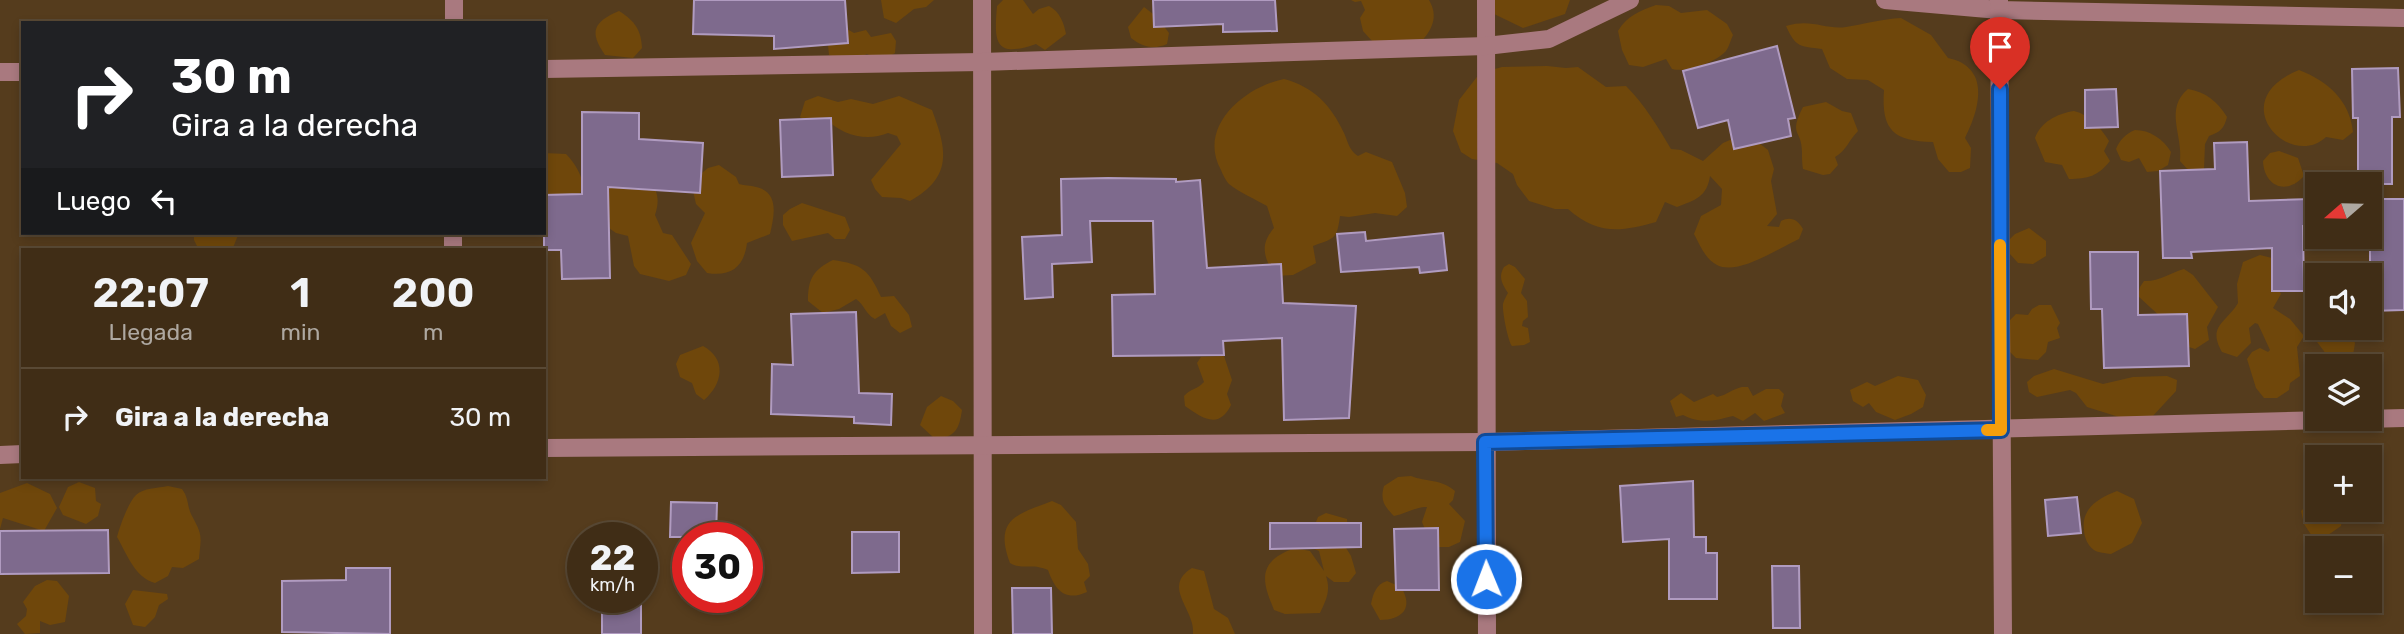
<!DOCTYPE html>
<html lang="es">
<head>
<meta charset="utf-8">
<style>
	body { margin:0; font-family:Rubik,sans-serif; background:#47351f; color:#f1f3f6; height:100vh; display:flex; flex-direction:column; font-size:26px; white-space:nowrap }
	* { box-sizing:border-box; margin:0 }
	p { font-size:23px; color:#aea8a1 }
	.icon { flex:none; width:38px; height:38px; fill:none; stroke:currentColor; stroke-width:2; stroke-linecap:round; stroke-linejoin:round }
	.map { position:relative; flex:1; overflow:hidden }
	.panel { position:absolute; left:21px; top:248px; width:525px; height:231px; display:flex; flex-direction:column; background:#402d16; border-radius:0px; box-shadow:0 4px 10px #0003,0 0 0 2px #594935 }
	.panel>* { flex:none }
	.top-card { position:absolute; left:21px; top:21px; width:525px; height:214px; border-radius:0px; box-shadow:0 4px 10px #0003,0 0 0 2px #594935; background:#202124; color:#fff; overflow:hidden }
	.needle { width:46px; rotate:250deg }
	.controls { position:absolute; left:2305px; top:172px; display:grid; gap:14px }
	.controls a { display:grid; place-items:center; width:77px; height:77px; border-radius:0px; background:#402d16; box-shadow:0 4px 10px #0003,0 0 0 2px #594935; font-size:35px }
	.speed { position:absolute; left:567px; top:522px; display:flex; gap:14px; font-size:35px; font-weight:700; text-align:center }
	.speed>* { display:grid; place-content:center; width:91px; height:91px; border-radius:50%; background:#402d16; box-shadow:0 4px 10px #0003,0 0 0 2px #594935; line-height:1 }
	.speed small { font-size:18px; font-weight:400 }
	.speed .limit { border:10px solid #d22; background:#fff; color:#111 }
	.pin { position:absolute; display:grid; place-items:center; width:60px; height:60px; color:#fff; margin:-72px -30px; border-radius:50% 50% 50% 0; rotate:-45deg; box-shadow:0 0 7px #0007 }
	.pin .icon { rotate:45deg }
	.me { position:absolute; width:77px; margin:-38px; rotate:359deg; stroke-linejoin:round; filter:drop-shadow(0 0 5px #0008) }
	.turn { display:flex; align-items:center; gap:24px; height:147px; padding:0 35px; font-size:32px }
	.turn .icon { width:91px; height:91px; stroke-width:2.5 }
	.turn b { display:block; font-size:49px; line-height:60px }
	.then { display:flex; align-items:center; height:66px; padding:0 35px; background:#0003; gap:14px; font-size:26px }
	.eta { display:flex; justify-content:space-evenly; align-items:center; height:119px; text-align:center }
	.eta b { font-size:42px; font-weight:600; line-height:49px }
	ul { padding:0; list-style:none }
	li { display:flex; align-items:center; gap:21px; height:98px; padding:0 35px; border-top:2px solid #594935 }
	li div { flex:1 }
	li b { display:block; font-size:26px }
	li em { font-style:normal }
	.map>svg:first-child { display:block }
	.green { fill:#6f470b }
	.building { fill:#7e6a8d; stroke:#b09bc0; stroke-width:2 }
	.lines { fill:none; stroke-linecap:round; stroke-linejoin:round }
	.minor { stroke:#a9797f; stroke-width:18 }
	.route-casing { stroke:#114b97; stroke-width:18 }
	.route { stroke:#1a73e8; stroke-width:12 }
	.slow { stroke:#f59e0b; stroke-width:12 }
</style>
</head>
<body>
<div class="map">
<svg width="2404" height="634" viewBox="0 0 2404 634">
	<rect width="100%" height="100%" fill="#553c1d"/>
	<g class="green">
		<polygon points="881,0 934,0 926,7 914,9 896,23 884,18"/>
		<path d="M 1003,0 L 1023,0 L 1033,14 L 1039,9 L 1049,6 C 1060,12 1064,23 1066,34 L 1045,50 L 1036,44 C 994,59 994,41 997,6 Z"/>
		<path d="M 1351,0 L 1429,0 C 1439,17 1432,30 1420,43 L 1372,41 L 1363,31 L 1360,18 L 1365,10 L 1361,1 L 1355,2 Z"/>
		<polygon points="1492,0 1570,0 1565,14 1523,28 1492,13"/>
		<path d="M 1656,5 L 1669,6 L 1681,13 L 1707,10 L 1727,24 L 1733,35 C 1731,39 1729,47 1726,51 C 1716,62 1687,73 1672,69 L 1666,59 L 1643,67 L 1629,65 L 1622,50 L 1618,31 C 1627,16 1639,11 1656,5 Z"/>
		<path d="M 1144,7 L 1157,17 L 1169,33 L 1167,44 C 1153,50 1143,47 1131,38 L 1128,27 Z"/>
		<path d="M 619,11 C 635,21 641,30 642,48 L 633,58 L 605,55 C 589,32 593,22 619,11 Z"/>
		<path d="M 1901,18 L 1931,35 L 1948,58 C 1991,67 1980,109 1965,138 L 1971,148 L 1970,168 L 1961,172 L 1949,172 L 1938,159 L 1933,142 C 1894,141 1881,131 1884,90 L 1868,80 L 1847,79 L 1830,68 L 1822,49 C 1800,46 1796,48 1786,26 C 1812,18 1825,30 1846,27 C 1865,24 1882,19 1901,18 Z"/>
		<path d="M 847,29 L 854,33 L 866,30 L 871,37 L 891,33 L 896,41 L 895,53 L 882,61 L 867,54 C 853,60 843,61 829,55 L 827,36 L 835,31 Z"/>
		<path d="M 1547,66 L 1566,68 L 1578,67 L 1606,87 L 1626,86 C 1645,105 1658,127 1671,149 L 1681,150 L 1703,161 L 1723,143 L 1746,133 L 1768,150 L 1774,169 L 1771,181 L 1777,214 L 1767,226 L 1779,227 L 1781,221 C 1791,216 1798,220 1803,229 L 1799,239 C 1779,248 1738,276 1717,265 C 1705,259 1700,245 1694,234 L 1701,216 L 1721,205 L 1722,189 L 1710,176 C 1707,197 1695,200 1677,207 L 1665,202 L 1656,222 C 1620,232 1598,235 1568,209 L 1555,209 L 1529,201 L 1517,185 L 1513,174 L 1497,163 L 1472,159 L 1461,152 L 1453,131 L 1459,100 L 1480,73 L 1502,67 Z"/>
		<path d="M 2299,70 C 2328,81 2350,101 2353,132 L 2343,140 L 2326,137 C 2290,171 2222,101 2299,70 Z"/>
		<path d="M 1284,79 C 1314,87 1331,105 1344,133 C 1348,142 1349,150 1358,156 L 1366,152 L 1392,162 L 1405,193 L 1407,207 L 1397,216 L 1375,213 L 1349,217 L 1340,216 C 1337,239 1335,238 1313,246 L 1316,263 L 1293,275 L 1276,276 C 1264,259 1259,245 1274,228 L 1267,206 C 1255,199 1240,193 1229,184 C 1226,181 1223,175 1221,170 C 1197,127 1244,87 1284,79 Z"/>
		<path d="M 2188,89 C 2206,92 2217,101 2227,117 C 2224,129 2220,132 2209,136 L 2205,144 L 2204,169 L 2189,171 L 2180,161 C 2183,135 2164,109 2188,89 Z"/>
		<path d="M 818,96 L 838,102 L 851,99 L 873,104 L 899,96 L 932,110 C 947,150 953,177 910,201 L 901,198 L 882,197 L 875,189 L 871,180 L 901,144 L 897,136 L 888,133 C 866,142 842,135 826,119 L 807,122 L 800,117 L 805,101 Z"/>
		<path d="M 1826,102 L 1842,111 L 1851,113 L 1858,131 C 1849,140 1846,151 1835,157 L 1838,165 L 1830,174 L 1823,175 L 1803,169 C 1802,162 1802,158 1802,152 C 1802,129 1788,136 1803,107 Z"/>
		<path d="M 2074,111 C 2090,115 2100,127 2109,141 L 2104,151 L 2110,161 C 2098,176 2088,179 2069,179 L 2062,165 L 2045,162 L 2035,138 C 2041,122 2056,114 2074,111 Z"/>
		<path d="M 2135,130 C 2150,130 2163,139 2171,152 L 2168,165 L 2158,171 L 2147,172 L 2139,158 L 2129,162 L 2121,160 L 2116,149 C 2120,140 2125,134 2135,130 Z"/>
		<path d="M 2279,151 L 2298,158 L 2304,176 C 2286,196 2264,186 2263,161 L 2270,153 Z"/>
		<path d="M 544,153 L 566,154 C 575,163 581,174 584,187 L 571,206 L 549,200 L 544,194 Z"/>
		<path d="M 719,165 L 736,177 L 739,184 C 745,186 750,185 756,187 C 780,192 774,217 770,234 L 747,243 C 744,267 731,277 707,273 L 697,261 L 691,243 L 705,213 L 696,204 L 691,182 L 708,168 Z"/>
		<path d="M 607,183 L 651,183 C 659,193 659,203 655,215 L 663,233 L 672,235 L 691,264 L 686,275 L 669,281 L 640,274 L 634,266 L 628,236 L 616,233 L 606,226 Z"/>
		<polygon points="802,203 845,217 850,230 845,239 835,239 828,233 792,241 783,225 783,215 790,209"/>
		<polygon points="2029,228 2046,241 2046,256 2033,264 2018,263 2010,254 2010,239 2015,234"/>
		<polygon points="194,233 239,233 232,250 199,250 194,240"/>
		<path d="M 2260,255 L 2272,258 L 2274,262 L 2278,288 L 2281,294 L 2273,308 L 2290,319 L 2304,336 L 2297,347 L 2300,376 L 2290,383 L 2289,390 L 2277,398 L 2264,398 L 2256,388 L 2247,359 L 2252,352 L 2260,348 L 2268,352 L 2270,350 L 2258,324 L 2255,323 L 2249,328 L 2251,343 L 2237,357 L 2222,352 C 2207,326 2226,323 2238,303 L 2237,284 L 2243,262 Z"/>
		<path d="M 833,260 C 862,264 869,270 881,297 L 894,296 L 909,315 L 912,327 L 900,333 L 891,326 L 885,313 L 875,319 C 865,314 865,305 856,299 L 839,309 L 823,313 L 808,301 C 808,279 813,270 833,260 Z"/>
		<path d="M 1509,264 L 1515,267 L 1525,279 L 1521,293 L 1527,301 L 1528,317 L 1523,321 L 1522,326 L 1528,328 L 1530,342 L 1524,345 L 1512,346 C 1508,341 1502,311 1503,304 C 1503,303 1507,294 1508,293 C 1502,284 1498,277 1504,267 Z"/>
		<path d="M 2184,269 L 2193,275 L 2218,307 L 2207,327 L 2209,340 L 2195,349 L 2174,342 L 2164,320 L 2138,296 L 2140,287 L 2144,281 C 2158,282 2170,273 2184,269 Z"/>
		<polygon points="2039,305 2051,305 2060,323 2057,328 2060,338 2048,342 2046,352 2038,360 2016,358 2008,350 2005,325 2016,314 2028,315 2032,309"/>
		<polygon points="2321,328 2348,328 2355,343 2352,361 2355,366 2326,366 2330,363 2330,359 2317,342 2318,331"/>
		<path d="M 703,346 C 727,359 723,384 704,400 L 696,394 L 692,383 L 680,377 L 676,364 L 680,355 Z"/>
		<path d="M 1224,356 L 1232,380 L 1227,394 L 1231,405 C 1219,430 1202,418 1185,406 L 1184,396 C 1190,389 1198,389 1204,382 L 1197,363 L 1201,357 Z"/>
		<polygon points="2054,369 2103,384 2133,377 2167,376 2177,380 2176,391 2151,418 2135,422 2087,407 2076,393 2070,390 2037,397 2029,392 2027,382 2034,376"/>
		<polygon points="1898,376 1918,380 1926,395 1923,407 1911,414 1895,420 1876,412 1869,403 1863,407 1853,401 1850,390 1867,382 1875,386"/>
		<path d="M 1742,387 L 1748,387 L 1753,396 L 1766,389 L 1779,389 L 1784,394 L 1781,406 L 1785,413 L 1764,421 L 1755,413 L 1743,421 L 1733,416 C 1714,421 1701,424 1683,415 L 1676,417 L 1670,401 L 1681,393 L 1694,402 L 1713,394 L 1717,397 C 1727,395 1732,389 1742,387 Z"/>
		<path d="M 941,396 L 953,401 L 962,410 C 959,430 955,437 935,439 L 920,425 L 927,407 Z"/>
		<path d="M 1411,476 C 1426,482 1442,479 1455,491 L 1453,500 L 1449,504 L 1465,521 L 1460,542 L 1449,547 L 1438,547 L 1427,534 L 1422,522 L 1427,507 C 1417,506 1405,514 1394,516 C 1384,506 1380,500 1384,486 L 1398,477 Z"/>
		<polygon points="79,482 95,488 96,501 101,504 98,516 86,524 63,515 59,507 68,487"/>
		<polygon points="27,483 50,494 57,508 44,531 3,518 0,529 0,493"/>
		<path d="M 168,486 L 182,489 C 189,498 187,507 192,516 C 203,536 201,536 199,559 L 183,568 L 172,567 L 168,576 L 155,583 C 135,578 127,554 117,537 C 120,526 128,503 136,495 C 143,488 158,488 168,486 Z"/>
		<path d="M 2117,491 L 2134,499 L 2142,523 L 2132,543 L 2111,554 C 2106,553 2098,553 2094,550 C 2088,546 2084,537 2084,530 C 2081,508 2099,498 2117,491 Z"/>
		<polygon points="2317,499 2317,509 2342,509 2343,512 2341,526 2328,535 2312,536 2304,524 2301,511 2310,502"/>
		<path d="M 1052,501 L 1061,505 L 1076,522 L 1078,549 L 1088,564 L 1090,576 L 1084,582 L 1087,592 C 1065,602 1055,590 1048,570 C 1030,562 1024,571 1010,563 C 994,520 1015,515 1052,501 Z"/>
		<path d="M 1326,513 L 1347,519 L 1348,536 L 1343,543 L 1351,556 L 1356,573 L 1349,582 L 1334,582 L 1326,576 C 1331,591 1326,600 1320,613 L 1285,614 L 1274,610 C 1266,590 1257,570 1278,556 C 1290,548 1296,548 1310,551 L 1324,571 L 1319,551 L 1312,548 L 1310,536 L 1318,517 Z"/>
		<path d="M 1192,568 L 1204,571 L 1214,609 L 1228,618 L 1235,634 L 1193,634 C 1196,610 1161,587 1192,568 Z"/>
		<polygon points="47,580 57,581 69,596 65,622 50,625 40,621 40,633 25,634 17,624 26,616 27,609 23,602 35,586"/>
		<path d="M 1387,581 L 1401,587 C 1414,608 1402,620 1380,620 L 1371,604 C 1373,594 1376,584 1387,581 Z"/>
		<polygon points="133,590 167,594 168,599 159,605 155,617 145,627 133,625 125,604"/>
	</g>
	<g class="building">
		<polygon points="694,0 845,0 848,43 774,49 774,36 693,34"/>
		<polygon points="1153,0 1275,0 1277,31 1223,32 1223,24 1154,27"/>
		<polygon points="1777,46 1795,118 1788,119 1791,136 1734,149 1728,120 1698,128 1683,71"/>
		<polygon points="2398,68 2400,117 2392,117 2392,184 2358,184 2358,118 2353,118 2352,69"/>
		<polygon points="2116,89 2118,127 2085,128 2085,90"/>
		<polygon points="582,112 639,113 639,139 703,143 700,193 608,187 610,278 562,279 561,250 544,250 544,195 582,194"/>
		<polygon points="831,118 833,175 782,177 780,120"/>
		<polygon points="2247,142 2249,201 2310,199 2311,226 2303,226 2304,291 2272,291 2272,248 2191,252 2192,258 2163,258 2160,171 2215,169 2214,143"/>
		<polygon points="1108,178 1176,179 1176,182 1200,180 1207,268 1281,264 1283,303 1356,306 1349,418 1284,420 1282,338 1223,341 1224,355 1113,356 1112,295 1155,294 1153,221 1090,221 1092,262 1052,264 1053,297 1025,299 1022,237 1062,235 1061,179"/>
		<polygon points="2370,199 2404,199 2404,310 2370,311"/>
		<polygon points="1365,232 1366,241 1443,233 1447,270 1420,273 1419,267 1341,272 1337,234"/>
		<polygon points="2090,252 2138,252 2138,315 2187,314 2189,366 2104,368 2102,309 2091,309"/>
		<polygon points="856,312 859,393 892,394 891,425 854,423 854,417 771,414 772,364 793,365 791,314"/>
		<polygon points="1693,481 1694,537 1706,537 1706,553 1717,553 1717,599 1669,599 1669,539 1623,542 1620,486"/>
		<polygon points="2077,497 2081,533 2048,536 2045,500"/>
		<polygon points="671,502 717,503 716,537 670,537"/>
		<polygon points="1270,523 1361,523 1361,547 1270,549"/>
		<polygon points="1438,528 1439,590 1396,590 1394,529"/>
		<polygon points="108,530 109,573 0,574 0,531"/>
		<polygon points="852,532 899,532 899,572 852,573"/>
		<polygon points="1772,566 1799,566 1800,628 1773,628"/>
		<polygon points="346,568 390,568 390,634 282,632 282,581 346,580"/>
		<polygon points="1012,588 1051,588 1052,634 1013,634"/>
		<rect x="602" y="597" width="39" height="37"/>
	</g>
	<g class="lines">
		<g class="minor">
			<polyline points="454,0 454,23"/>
			<polyline points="982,0 983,634"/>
			<polyline points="1486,0 1487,634"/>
			<polyline points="1885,0 1999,10 2404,18"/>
			<polyline points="1999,0 2003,634"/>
			<polyline points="544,69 982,62 1486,46 1549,39 1630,0"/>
			<polyline points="0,72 23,72"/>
			<polyline points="453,250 453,233"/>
			<polyline points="544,448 1485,442 2404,418"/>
			<polyline points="0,455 23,454"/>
		</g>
	</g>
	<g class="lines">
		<defs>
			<polyline id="route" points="1486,579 1485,442 2001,430 2000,89"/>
		</defs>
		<use href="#route" class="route-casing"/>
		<use href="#route" class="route"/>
		<polyline class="slow" points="1987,430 2001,430 2000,245"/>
	</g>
</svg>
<div class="controls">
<a><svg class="needle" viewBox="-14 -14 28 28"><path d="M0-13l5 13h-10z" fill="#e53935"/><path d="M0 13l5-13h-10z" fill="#aea8a1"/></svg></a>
<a><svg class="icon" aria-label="sound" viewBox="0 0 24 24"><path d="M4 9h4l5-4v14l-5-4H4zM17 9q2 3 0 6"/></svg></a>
<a><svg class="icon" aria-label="layers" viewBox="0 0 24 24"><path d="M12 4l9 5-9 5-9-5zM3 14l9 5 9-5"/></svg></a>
<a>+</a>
<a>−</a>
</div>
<div class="speed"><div>22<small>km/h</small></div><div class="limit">30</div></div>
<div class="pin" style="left:2000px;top:89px;background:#d93025"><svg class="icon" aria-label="arrive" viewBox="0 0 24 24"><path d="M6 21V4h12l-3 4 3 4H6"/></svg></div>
<svg class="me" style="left:1486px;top:579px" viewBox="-20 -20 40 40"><circle r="17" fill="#1a73e8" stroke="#fff" stroke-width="3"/><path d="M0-11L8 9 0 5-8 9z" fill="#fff"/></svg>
<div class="top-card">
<div class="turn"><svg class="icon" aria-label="right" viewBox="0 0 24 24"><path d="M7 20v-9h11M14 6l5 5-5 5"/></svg><div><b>30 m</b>Gira a la derecha</div></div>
<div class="then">Luego<svg class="icon" aria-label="left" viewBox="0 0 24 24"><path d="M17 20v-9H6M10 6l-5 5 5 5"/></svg></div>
</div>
<section class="panel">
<div class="eta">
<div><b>22:07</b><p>Llegada</p></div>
<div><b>1</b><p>min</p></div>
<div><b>200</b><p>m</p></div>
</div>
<ul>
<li><svg class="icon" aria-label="right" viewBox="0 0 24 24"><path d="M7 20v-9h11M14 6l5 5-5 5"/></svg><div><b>Gira a la derecha</b></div><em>30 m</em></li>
</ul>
</section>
</div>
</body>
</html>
